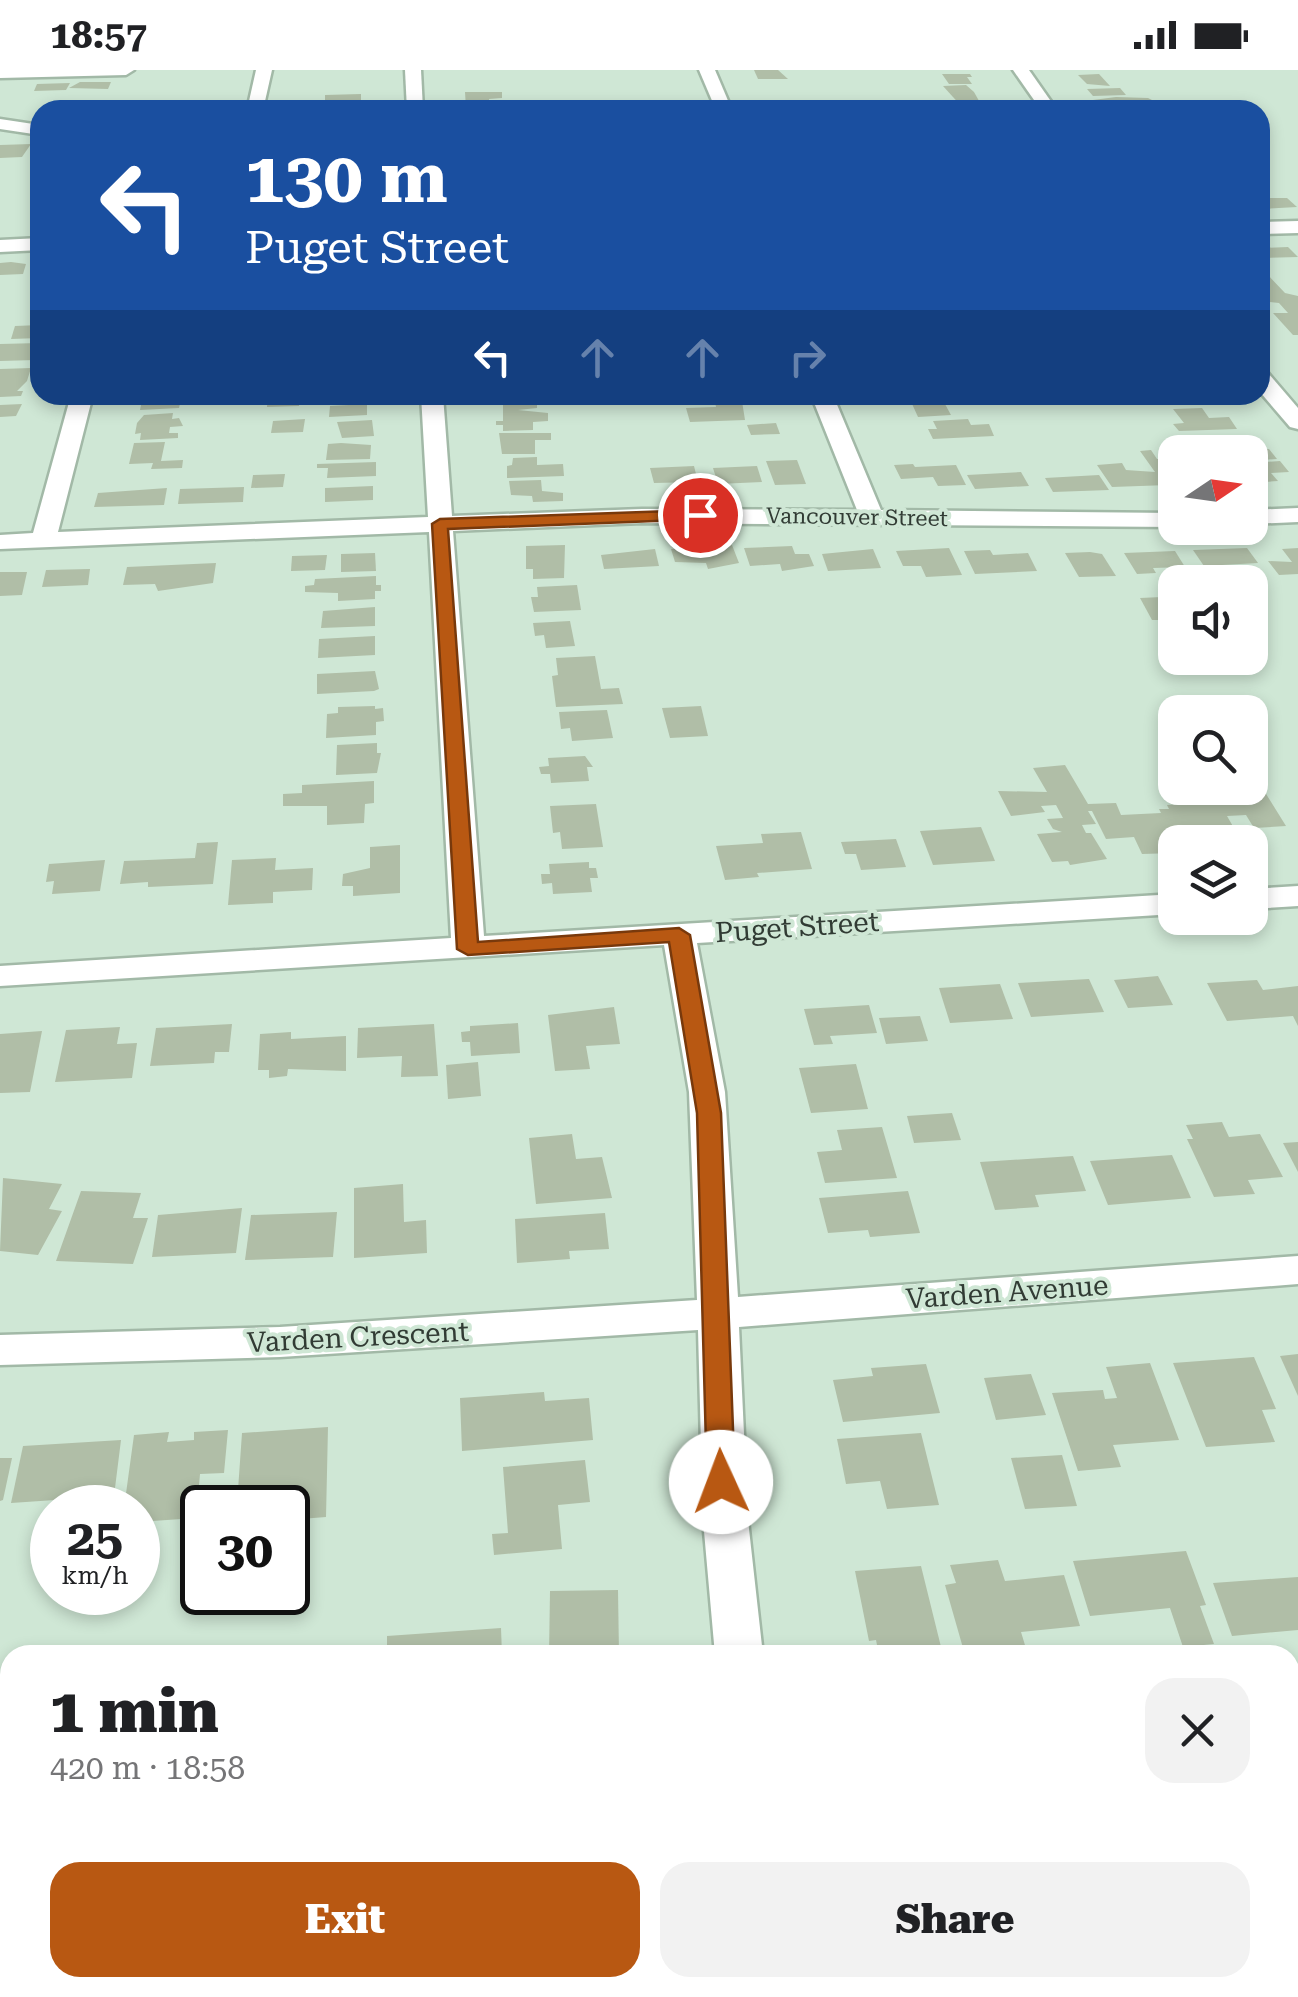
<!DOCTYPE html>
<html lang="en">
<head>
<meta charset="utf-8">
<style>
	body { margin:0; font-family:"Roboto Serif",serif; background:#f2f2f2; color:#202124; height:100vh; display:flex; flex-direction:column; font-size:38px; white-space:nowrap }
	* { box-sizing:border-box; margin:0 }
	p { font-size:32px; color:#757577 }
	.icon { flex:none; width:55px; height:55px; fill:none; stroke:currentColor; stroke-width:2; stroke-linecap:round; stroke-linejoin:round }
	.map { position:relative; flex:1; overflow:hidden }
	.side { position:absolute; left:0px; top:1575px; width:1300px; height:352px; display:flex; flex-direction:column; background:#fff; border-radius:30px 30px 0 0; box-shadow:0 5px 15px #0003 }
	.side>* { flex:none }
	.hud { position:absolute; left:30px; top:30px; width:1240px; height:305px; border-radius:30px; box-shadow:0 5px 15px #0003; background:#1a4fa0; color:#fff; overflow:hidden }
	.needle { width:65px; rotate:77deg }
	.tools { position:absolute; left:1158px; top:365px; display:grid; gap:20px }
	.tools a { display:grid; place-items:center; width:110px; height:110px; border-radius:20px; background:#fff; box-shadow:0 5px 15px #0003; font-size:50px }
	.speed { position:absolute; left:30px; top:1415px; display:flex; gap:20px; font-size:50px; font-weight:700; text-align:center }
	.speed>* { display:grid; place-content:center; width:130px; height:130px; border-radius:50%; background:#fff; box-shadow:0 5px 15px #0003; line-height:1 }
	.speed small { font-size:25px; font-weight:400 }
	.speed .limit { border:5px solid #111; border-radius:15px; background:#fff; color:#111 }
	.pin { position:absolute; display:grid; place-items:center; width:85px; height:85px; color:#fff; margin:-42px; border:5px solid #fff; border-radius:50%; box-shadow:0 2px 10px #0007 }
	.me { position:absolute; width:110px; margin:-55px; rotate:358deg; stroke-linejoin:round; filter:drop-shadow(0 0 8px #0008) }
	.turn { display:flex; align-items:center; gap:35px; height:210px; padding:0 50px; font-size:45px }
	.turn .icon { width:130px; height:130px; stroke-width:2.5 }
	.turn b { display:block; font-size:70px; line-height:85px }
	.lanes { display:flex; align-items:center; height:95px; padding:0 50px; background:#0003; justify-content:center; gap:50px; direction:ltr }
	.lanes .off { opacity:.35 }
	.round { display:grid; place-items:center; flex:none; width:105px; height:105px; border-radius:30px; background:#f2f2f2 }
	.summary { display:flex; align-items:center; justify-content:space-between; height:170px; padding:0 50px }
	h1 { font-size:60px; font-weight:800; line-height:75px }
	.primary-button { display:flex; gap:20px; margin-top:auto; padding:20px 50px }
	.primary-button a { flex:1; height:115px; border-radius:30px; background:#b85812; color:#fff; font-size:40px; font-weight:800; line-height:115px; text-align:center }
	.primary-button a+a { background:#f2f2f2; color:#202124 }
	.status { display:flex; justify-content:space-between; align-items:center; height:70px; padding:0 50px; background:#fff; direction:ltr }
	.status svg { height:28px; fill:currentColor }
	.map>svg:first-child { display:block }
	.built { fill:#beddc6 }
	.building { fill:#b0bea7 }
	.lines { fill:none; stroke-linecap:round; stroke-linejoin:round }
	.street-casing { stroke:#a2b9a7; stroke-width:5 }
	.street { fill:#fff; fill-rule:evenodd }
	.route { fill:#b85812; stroke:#78390c; stroke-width:2.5 }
	.labels { text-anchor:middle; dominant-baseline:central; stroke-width:8; stroke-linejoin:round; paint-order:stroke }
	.far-street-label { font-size:22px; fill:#313b34; stroke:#cfe7d5 }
	.street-label { font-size:28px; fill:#313b34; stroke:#cfe7d5 }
</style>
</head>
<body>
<div class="status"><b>18:57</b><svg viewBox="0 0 49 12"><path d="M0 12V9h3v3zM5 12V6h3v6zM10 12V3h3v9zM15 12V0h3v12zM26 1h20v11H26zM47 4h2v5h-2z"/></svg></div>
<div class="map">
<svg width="1298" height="1927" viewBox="0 0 1298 1927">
	<rect width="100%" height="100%" fill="#cfe7d5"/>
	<polygon class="built" points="0,1724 10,1740 10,1918 122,1918 128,1927 0,1927"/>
	<g class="building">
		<polygon points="754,0 778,0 788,9 758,9"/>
		<polygon points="942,4 970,4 972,7 967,7 972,14 949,14"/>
		<polygon points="1099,4 1110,16 1087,14 1078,5"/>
		<polygon points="111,12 108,19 69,18 80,12"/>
		<polygon points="70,13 66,20 34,21 37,14"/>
		<polygon points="966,15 974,22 983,38 963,38 943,16"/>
		<polygon points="1120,18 1126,25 1093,26 1087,19"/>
		<polygon points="465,22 502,22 502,28 489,29 490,37 466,38"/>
		<polygon points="361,24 361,30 325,35 325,25"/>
		<polygon points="1116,27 1148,28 1162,35 1099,37 1093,30"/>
		<polygon points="228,30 226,38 186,40 188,31"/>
		<polygon points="31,74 22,87 0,88 0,75"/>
		<polygon points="1260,128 1287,128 1297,137 1263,139"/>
		<polygon points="1288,177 1298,187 1260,188 1260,178"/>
		<polygon points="11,192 26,194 23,204 0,205 0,193"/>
		<polygon points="1260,204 1267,204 1285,223 1298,226 1298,265 1293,265 1273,243 1288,243 1279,233 1260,231"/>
		<polygon points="40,255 40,268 11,269 15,256"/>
		<polygon points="40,273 35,290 0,291 0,274"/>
		<polygon points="31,298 27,311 17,321 23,321 21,326 0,327 0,299"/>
		<polygon points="143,325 182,325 179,338 140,340"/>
		<polygon points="268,325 300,325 299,336 267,337"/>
		<polygon points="501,325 545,328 546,333 537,333 537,338 518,340 548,343 548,351 533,352 533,360 503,361 503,355 496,355 496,351 503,351 503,334 498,330 502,330"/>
		<polygon points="709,325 741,325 745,350 690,352 686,338 716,337 715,332 735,331 711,330"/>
		<polygon points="908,325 940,325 951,345 918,347"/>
		<polygon points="1173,325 1203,325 1209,333 1173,334 1169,327"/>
		<polygon points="22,334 16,346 0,347 0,335"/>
		<polygon points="367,334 367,345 329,347 330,336"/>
		<polygon points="1202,338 1209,348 1229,347 1237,359 1179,361 1173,354 1184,353 1173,339"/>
		<polygon points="173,343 172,349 179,348 183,356 170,357 169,363 178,363 178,368 140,370 141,363 135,364 137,353 144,345"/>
		<polygon points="305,349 303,362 271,363 273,351"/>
		<polygon points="968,349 971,355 989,354 994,366 933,369 928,359 937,359 933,351"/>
		<polygon points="372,350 374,366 342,368 337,352"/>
		<polygon points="776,353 780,364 751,365 747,355"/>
		<polygon points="499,363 551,363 551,370 535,370 535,384 502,384"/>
		<polygon points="165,372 161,391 183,390 182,398 151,399 153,393 129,394 134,373"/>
		<polygon points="341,373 371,375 370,389 326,390 328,374"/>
		<polygon points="1269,379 1277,389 1250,391 1250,380"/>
		<polygon points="1151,380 1157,389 1171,389 1175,395 1175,400 1159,401 1168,415 1112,417 1097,395 1122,393 1126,400 1155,402 1140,381"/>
		<polygon points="537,387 537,395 563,394 564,406 507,408 507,396 512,395 513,388"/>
		<polygon points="766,391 797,390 806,414 775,415"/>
		<polygon points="1280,391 1289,402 1271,403 1278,411 1250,413 1250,393"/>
		<polygon points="376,392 376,406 327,408 328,398 317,398 317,394"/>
		<polygon points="913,394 915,397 956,395 966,415 938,416 933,407 901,409 894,395"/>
		<polygon points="694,396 698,412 654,413 650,398"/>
		<polygon points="757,396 762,412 718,414 713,398"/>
		<polygon points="1021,402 1029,416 975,419 967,405"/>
		<polygon points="285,404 283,417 251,418 253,405"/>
		<polygon points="1099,405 1109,420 1053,422 1045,408"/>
		<polygon points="541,410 542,421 563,423 563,431 533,432 532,426 511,425 509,411"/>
		<polygon points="373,416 373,430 325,432 325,418"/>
		<polygon points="244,417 243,432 178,434 180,419"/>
		<polygon points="167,418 164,435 94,437 98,423"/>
		<polygon points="565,475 564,508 533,509 533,499 526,499 526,476"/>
		<polygon points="732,475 739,493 708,499 706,493 675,492 671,479"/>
		<polygon points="792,476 795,484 809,484 814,496 782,501 780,494 750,496 744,478"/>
		<polygon points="949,478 962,505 926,507 921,496 903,496 896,481"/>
		<polygon points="1247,478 1258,493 1204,496 1193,480"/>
		<polygon points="1298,478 1298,504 1279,505 1268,491 1292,492 1282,479"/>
		<polygon points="655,479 659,496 604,499 601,485"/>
		<polygon points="873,479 881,498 828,501 822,484"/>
		<polygon points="990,480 993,485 1028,483 1037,501 975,504 964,481"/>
		<polygon points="1175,481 1185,497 1153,498 1156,503 1137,504 1124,483"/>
		<polygon points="1090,482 1102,484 1116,506 1079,507 1065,483"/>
		<polygon points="375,483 376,501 341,502 341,484"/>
		<polygon points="327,485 325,500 291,501 292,486"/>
		<polygon points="216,493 213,513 158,521 155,514 123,515 127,497"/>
		<polygon points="90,499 88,515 42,517 46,500"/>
		<polygon points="0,502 27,502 22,525 0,526"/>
		<polygon points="376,506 376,515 381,515 381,521 375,521 375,529 338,531 338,523 305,522 305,516 314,515 315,509"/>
		<polygon points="577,515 581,540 534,542 531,527 538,527 537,517"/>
		<polygon points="1162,527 1174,550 1152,550 1140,528"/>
		<polygon points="375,537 375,556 321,558 323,541"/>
		<polygon points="570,551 575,576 546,578 544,565 535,566 533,553"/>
		<polygon points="375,566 375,585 318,588 319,569"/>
		<polygon points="595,586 601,619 619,618 623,634 556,637 552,606 558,605 556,588"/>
		<polygon points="375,601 379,619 374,621 317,624 317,604"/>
		<polygon points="375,636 375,639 383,638 384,651 376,652 376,665 326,668 327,644 338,643 338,637"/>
		<polygon points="701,636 708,666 670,668 662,638"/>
		<polygon points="607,640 613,668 572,671 570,658 561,659 559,642"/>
		<polygon points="377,673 377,683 381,683 377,703 336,705 337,675"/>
		<polygon points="585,686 593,697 587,697 589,711 551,713 550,704 541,704 539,697 549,696 548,688"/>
		<polygon points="1175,692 1175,718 1250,718 1250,698 1286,756 1254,758 1246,745 1227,746 1238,765 1209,767 1184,765 1178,754 1187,772 1175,772 1175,783 1142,784 1134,767 1106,769 1092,741 1088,741 1096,754 1082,755 1086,763 1091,763 1107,789 1070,795 1068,791 1052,792 1037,764 1062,762 1053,759 1047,749 1063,748 1056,735 1041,736 1045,742 1011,746 998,721 1047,722 1033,698 1065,695 1088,734 1116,733 1121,745 1161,743 1159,739 1169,739 1167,735 1183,734 1164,699 1171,699 1168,693"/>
		<polygon points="374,711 374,733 365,734 364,753 327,755 327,736 283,736 283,724 302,723 302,715"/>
		<polygon points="596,734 603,777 562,779 560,762 553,763 550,736"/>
		<polygon points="981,757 995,791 933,795 920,761"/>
		<polygon points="801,762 812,799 757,803 759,807 725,810 716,776 763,773 761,764"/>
		<polygon points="896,769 906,797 861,800 856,784 845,784 841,772"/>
		<polygon points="218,772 213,814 148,817 148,812 120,814 124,791 195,788 197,773"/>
		<polygon points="400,775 400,823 353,826 353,816 342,816 343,804 370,798 370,777"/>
		<polygon points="276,788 275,800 313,798 312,820 273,822 273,833 228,835 232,790"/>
		<polygon points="105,790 100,821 52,824 54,811 46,812 49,794"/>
		<polygon points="589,792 589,798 596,798 598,808 590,808 592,822 553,824 552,813 542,814 541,804 550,804 549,794"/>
		<polygon points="1158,906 1173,935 1128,938 1114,910"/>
		<polygon points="1089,909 1104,942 1031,947 1018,913"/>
		<polygon points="1257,910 1263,920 1298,916 1298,956 1293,946 1227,951 1207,913"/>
		<polygon points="1000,914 1013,949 950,953 939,918"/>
		<polygon points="869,935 877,963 830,966 833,974 814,975 804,939"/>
		<polygon points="614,937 620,974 586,976 590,999 555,1001 548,945"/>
		<polygon points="920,946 928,971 886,974 879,948"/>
		<polygon points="518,953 520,983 471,986 470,972 462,972 461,962 470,961 470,956"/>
		<polygon points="232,954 229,982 215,982 214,993 150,996 156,958"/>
		<polygon points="434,954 438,1006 401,1007 402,986 357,988 358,958"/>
		<polygon points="120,957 117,974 137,973 132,1008 55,1012 66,960"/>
		<polygon points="42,961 30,1022 0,1023 0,964"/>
		<polygon points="291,962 291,969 346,966 346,1001 288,999 287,1006 269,1008 269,1000 258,1000 260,964"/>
		<polygon points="478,992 481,1026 448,1029 446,995"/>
		<polygon points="856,994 868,1039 811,1043 799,998"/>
		<polygon points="952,1043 961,1070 914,1073 907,1046"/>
		<polygon points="1222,1052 1229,1067 1260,1064 1283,1107 1248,1110 1255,1124 1214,1127 1187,1069 1193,1069 1186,1055"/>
		<polygon points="882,1057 897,1108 825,1113 817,1082 842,1080 837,1060"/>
		<polygon points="572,1064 576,1089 602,1087 612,1128 536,1134 529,1068"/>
		<polygon points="1298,1072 1298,1102 1283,1073"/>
		<polygon points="1172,1085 1191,1128 1108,1135 1090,1091"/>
		<polygon points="1073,1086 1086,1121 1035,1125 1039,1137 995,1140 980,1092"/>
		<polygon points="3,1108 62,1114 49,1139 62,1141 38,1185 0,1181"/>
		<polygon points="403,1114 404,1152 426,1150 427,1183 354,1188 354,1118"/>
		<polygon points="81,1121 141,1123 133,1148 148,1148 133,1194 56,1191"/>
		<polygon points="908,1121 920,1163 870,1167 868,1160 828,1163 819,1128"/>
		<polygon points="242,1138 236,1183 152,1187 158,1145"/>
		<polygon points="337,1142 333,1187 245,1190 251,1145"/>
		<polygon points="605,1143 609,1179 569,1181 570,1189 517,1193 515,1149"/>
		<polygon points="1298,1284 1298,1326 1280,1286"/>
		<polygon points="1254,1287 1276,1339 1262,1340 1275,1372 1206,1377 1173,1293"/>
		<polygon points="1150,1293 1179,1370 1113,1375 1121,1397 1078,1401 1052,1323 1103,1320 1105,1329 1117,1328 1106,1297"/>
		<polygon points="926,1294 940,1343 843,1352 833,1310 873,1306 871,1298"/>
		<polygon points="1031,1304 1046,1345 996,1350 984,1308"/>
		<polygon points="544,1322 545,1331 589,1328 593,1370 462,1381 460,1328"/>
		<polygon points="328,1357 326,1447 288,1450 288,1438 254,1438 255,1418 238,1420 242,1363"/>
		<polygon points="228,1360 224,1403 200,1404 196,1448 138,1452 138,1438 124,1438 134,1365 169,1362 167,1372 194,1370 194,1362"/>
		<polygon points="921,1363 939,1435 887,1439 880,1411 846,1414 837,1369"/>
		<polygon points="121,1370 114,1426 11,1433 23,1376"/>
		<polygon points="1062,1385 1077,1436 1025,1439 1011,1388"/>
		<polygon points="0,1388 12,1388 3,1430 0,1431"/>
		<polygon points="585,1390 590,1432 558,1435 562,1479 494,1485 492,1464 508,1463 503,1397"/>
		<polygon points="1186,1481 1206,1535 1200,1536 1214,1574 1183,1577 1170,1538 1090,1546 1073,1491"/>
		<polygon points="998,1490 1005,1511 1064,1505 1080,1556 1021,1562 1028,1585 965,1585 945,1515 956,1513 950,1495"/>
		<polygon points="921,1496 943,1585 879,1585 876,1570 869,1571 855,1501"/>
		<polygon points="1298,1507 1298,1560 1232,1566 1213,1513"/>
		<polygon points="618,1520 619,1585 549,1585 550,1521"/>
		<polygon points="501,1558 502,1585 387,1585 387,1566"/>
		<polygon points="231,1579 230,1585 167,1585 167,1582"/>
		<polygon points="10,1607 10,1659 0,1662 0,1610"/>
		<polygon points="1298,1890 1298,1927 1230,1927 1226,1918 1290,1918 1290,1891"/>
		<polygon points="545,1918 633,1918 634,1927 546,1927"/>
		<polygon points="942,1918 1017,1918 1020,1927 943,1927"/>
		<polygon points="1046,1918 1116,1918 1118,1924 1193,1918 1195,1927 1048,1927"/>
	</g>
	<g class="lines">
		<defs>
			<g id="street">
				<polygon points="0,0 134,0 126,5 0,8"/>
				<polygon points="256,0 272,0 263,40 247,40"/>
				<polygon points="405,0 421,0 423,40 407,40"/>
				<polygon points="699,0 715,0 732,40 716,40"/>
				<polygon points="1013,0 1029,0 1057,40 1041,40"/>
				<polygon points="0,49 40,55 40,65 0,59"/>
				<polygon points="1298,151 1298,163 1260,164 1260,152"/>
				<polygon points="40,168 40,180 0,182 0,170"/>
				<polygon points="1260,302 1268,303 1298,338 1298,359 1290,357 1260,322"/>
				<polygon points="71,325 93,325 58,462 428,447 421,325 443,325 452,446 642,439 857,440 811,325 833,325 881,440 1175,443 1175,457 642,453 453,461 484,866 1175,824 1175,844 697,873 725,1022 738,1227 1298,1186 1298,1214 739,1257 748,1450 763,1585 715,1585 703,1450 698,1260 280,1287 0,1295 0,1265 280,1257 697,1230 689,1022 664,875 0,916 0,896 451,868 429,462 0,479 0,465 33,463"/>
				<polygon points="1298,438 1298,452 1250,454 1250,440"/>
				<polygon points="1298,816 1298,836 1250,839 1250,819"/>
				<polygon points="1298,1697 1298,1743 1290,1744 1290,1698"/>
				<polygon points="10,1872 10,1918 28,1918 11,1927 0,1927 0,1876"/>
				<polygon points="762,1918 816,1918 817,1927 763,1927"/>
			</g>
		</defs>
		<use href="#street" class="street-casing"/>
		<use href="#street" class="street"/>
	</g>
	<polygon class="route" points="700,440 708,445 706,449 448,459 478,872 679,858 690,865 721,1043 735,1412 731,1420 721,1423 711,1420 707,1412 697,1043 669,872 468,885 457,879 432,454 440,449"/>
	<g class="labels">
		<g class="far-street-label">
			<text transform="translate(857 447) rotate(1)">Vancouver Street</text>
		</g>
		<g class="street-label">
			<text transform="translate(797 857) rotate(-4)">Puget Street</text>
			<text transform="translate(1007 1222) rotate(-4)">Varden Avenue</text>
			<text transform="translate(358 1267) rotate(-3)">Varden Crescent</text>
		</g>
	</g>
</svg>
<div class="tools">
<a><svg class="needle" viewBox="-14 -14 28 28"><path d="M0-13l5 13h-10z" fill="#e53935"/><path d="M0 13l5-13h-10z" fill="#757577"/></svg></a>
<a><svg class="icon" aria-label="sound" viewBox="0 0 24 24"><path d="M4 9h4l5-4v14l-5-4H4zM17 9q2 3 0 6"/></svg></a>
<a><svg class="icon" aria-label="search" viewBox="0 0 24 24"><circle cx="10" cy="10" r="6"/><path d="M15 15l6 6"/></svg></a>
<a><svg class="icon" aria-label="layers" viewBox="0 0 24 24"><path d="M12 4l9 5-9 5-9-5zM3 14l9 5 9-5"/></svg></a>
</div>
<div class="speed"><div>25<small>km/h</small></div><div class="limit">30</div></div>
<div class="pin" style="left:700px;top:445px;background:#d93025"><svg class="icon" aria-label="arrive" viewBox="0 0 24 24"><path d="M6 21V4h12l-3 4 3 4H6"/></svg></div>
<svg class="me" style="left:721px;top:1412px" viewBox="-20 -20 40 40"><circle r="19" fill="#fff"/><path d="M0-13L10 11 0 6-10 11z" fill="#b85812"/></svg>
<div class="hud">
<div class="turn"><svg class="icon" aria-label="left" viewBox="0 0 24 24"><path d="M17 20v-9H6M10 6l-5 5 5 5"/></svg><div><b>130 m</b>Puget Street</div></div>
<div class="lanes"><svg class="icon" aria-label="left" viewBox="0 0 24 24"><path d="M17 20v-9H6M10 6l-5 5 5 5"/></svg><svg class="icon off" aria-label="ahead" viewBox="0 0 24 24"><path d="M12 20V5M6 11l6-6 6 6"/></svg><svg class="icon off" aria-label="ahead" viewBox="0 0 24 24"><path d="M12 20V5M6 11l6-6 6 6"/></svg><svg class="icon off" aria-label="right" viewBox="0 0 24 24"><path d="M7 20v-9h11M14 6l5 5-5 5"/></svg></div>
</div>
<section class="side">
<div class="summary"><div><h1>1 min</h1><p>420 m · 18:58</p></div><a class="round"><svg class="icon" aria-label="close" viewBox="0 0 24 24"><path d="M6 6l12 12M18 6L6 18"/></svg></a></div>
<div class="primary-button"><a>Exit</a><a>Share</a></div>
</section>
</div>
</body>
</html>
